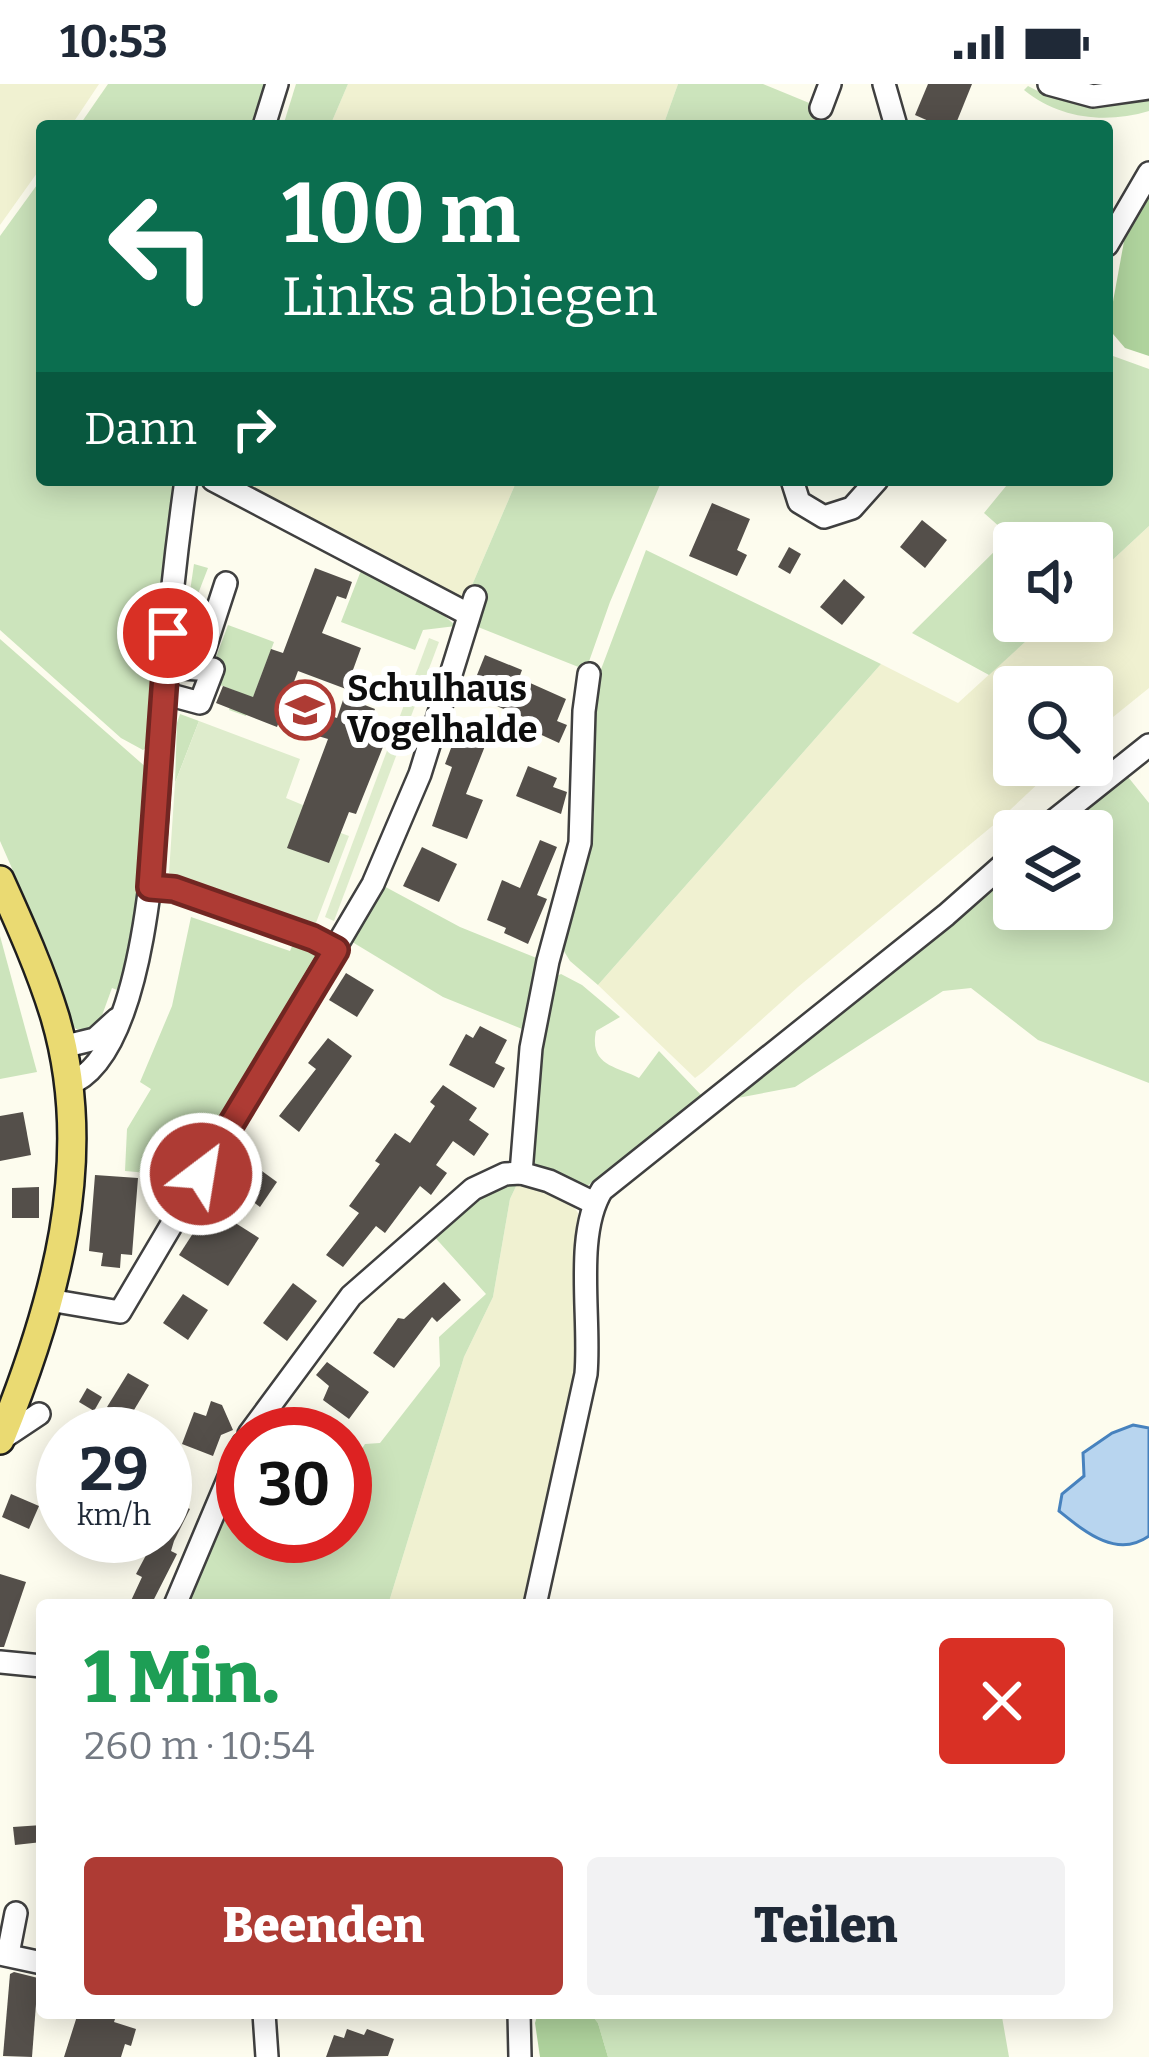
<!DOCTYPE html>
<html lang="de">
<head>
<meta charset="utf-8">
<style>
	body { margin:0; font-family:Bitter,serif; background:#f2f2f3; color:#1f2937; height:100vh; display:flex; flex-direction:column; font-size:45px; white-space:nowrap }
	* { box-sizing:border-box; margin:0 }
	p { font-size:39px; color:#747a83 }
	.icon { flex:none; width:66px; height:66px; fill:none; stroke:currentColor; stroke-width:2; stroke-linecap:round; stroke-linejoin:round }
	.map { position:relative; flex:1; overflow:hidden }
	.sheet { position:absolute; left:36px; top:1515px; width:1077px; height:420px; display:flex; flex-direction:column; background:#fff; border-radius:12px; box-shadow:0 6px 30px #0003 }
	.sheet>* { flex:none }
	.hud { position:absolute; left:36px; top:36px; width:1077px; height:366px; border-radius:12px; box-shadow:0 6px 30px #0003; background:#0b6e4f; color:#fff; overflow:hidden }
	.tools { position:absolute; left:993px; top:438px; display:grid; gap:24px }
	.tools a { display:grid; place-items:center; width:120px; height:120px; border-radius:12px; background:#fff; box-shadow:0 6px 30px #0003; font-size:60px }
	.speed { position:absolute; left:36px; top:1323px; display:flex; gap:24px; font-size:60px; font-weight:700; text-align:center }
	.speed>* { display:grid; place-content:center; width:156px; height:156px; border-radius:50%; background:#fff; box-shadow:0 6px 30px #0003; line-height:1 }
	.speed small { font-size:30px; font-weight:400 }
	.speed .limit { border:18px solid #d22; background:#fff; color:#111 }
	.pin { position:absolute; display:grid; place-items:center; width:102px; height:102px; color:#fff; margin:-51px; border:6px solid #fff; border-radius:50%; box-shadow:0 3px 12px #0007 }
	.me { position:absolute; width:132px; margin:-66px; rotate:31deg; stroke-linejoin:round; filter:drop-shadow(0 0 9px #0008) }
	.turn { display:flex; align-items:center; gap:42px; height:252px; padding:0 48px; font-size:54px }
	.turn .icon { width:156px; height:156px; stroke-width:2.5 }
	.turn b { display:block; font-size:84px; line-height:102px }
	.then { display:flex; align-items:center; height:114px; padding:0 48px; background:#0003; gap:24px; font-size:45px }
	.round { display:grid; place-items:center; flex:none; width:126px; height:126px; border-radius:12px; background:#f2f2f3 }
	.head { display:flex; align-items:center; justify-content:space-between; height:204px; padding:0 48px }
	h1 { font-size:72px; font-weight:800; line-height:90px; color:#1e9e55 }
	.cta { display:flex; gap:24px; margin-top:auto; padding:24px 48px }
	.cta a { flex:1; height:138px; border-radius:12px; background:#ae3b34; color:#fff; font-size:48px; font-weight:800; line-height:138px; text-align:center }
	.cta a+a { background:#f2f2f3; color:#1f2937 }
	.status { display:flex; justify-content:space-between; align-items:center; height:84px; padding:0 60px; background:#fff; direction:ltr }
	.status svg { height:33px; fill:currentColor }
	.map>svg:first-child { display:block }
	.farmland { fill:#f0f1d1 }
	.green { fill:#cce4bc }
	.forest { fill:#afd39d }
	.pitch { fill:#deeccc }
	.water { fill:#b8d5ef; stroke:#4782be; stroke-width:3 }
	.building { fill:#544f4a }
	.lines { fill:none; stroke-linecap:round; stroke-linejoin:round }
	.minor-casing { stroke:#404040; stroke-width:26 }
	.major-casing { stroke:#1e1e1e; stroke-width:32 }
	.minor { stroke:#fff; stroke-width:21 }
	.major { stroke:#eada72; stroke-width:27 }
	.route-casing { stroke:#712622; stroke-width:30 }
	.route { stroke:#ae3b34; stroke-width:21 }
	.labels { text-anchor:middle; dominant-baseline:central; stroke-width:12; stroke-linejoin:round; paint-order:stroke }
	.poi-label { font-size:36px; font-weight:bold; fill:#0d0d0d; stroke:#fff; text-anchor:start }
</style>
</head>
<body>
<div class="status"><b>10:53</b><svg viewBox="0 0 49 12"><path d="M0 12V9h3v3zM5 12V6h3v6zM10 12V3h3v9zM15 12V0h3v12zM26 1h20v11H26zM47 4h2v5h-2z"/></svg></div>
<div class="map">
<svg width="1149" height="1973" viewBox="0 0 1149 1973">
	<rect width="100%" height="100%" fill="#fdfcee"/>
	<g class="farmland">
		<polygon points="0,0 99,0 71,42 42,42 42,82 0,141"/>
		<polygon points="348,0 678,0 663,42 330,42"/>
		<polygon points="229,396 517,396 470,506 467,512 458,514"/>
		<polygon points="1149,442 1149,604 1092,650 1092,603 1014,603 1014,681 1058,681 996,739 798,903 703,988 695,994 598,901 881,580 958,619 1048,537 1092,537 1092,495"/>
		<polygon points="518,1098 569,1116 578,1129 575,1165 580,1199 578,1284 527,1521 388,1521 464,1273 493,1213 510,1115"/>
	</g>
	<g class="green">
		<polygon points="108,0 266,0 255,42 79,42"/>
		<polygon points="296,0 348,0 330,42 283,42"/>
		<polygon points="678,0 763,0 819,23 812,42 663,42"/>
		<path d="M 1028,2 C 1069,24 1104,26 1149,14 L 1149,27 C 1106,40 1060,35 1024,6 Z"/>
		<polygon points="42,94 42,396 178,396 159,545 150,661 143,666 121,654 0,546 0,152"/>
		<polygon points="1113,272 1149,285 1149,442 1092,495 1092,459 1014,459 1014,537 1048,537 989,591 912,549 1010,452 984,429 1011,396 1107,396 1107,279"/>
		<polygon points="517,396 662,396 610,518 586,586 473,541 470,506"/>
		<polygon points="646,466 881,580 598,901 570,877 562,864 590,758 594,728 592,624 597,596"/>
		<polygon points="194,480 208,484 191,528 196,531 187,556 200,561 196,573 180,576"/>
		<polygon points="362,484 432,521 456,542 423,546 415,566 341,538"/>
		<polygon points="228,541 274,558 246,632 229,626 236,607 217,600 212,584"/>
		<path d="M 0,555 L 148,685 C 143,761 142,834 117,906 L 112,904 L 100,937 L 86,946 L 76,945 L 66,933 L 50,871 L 0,757 Z"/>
		<polygon points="180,630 199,637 175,699 177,639"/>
		<polygon points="1124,688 1149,719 1149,999 1038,956 971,904 943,907 795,1003 727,1016 1014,779 1014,825 1092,825 1092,747 1050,747"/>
		<polygon points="380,800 460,843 544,877 527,947 443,913 349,856"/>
		<polygon points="191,833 290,867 296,853 318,868 319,873 182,1100 171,1095 159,1114 147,1107 148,1089 125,1087 127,1045 151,1005 140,998 172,922"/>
		<polygon points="0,852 37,988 0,995"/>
		<path d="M 561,890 L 582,901 L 620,933 L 596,947 C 589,982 616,982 639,994 L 659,967 L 702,1012 L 586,1103 L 541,1086 L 533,1077 L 530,1032 L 553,894 Z"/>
		<path d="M 518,1098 L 510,1115 L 493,1213 L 464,1273 L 388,1521 L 184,1521 L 243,1377 L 243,1452 L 345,1452 L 345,1391 L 365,1360 L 380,1359 L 440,1282 L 439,1253 L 486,1210 L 431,1149 C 457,1127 484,1103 518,1098 Z"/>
		<polygon points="590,1929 995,1929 1002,1933 1009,1973 608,1973 598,1939"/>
	</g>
	<g class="forest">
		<polygon points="1149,100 1149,272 1125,264 1113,250 1110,234 1127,141"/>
		<polygon points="538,1929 590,1929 598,1939 608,1973 540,1973 535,1939"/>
	</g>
	<g class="pitch">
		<polygon points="429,554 439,558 334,837 325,833"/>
		<polygon points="199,637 300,675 286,714 310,724 306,736 349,752 314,844 169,789 175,699"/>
	</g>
	<path class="water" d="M 1133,1341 L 1149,1344 L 1149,1452 C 1117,1475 1085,1448 1059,1427 L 1062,1410 L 1084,1392 L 1083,1369 L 1112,1349 Z"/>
	<g class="building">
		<polygon points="928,0 972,0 955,42 940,42 915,31"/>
		<polygon points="712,419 750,435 737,466 747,471 737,492 689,472"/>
		<polygon points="922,436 947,456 925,484 900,463"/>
		<polygon points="789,463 801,470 790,490 778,483"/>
		<polygon points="315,484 352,498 346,515 337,512 322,549 361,564 346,605 298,587 277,643 216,619 223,602 253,613 271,565 283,569"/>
		<polygon points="844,495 865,513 842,541 820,523"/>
		<polygon points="485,571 522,586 519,594 566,615 557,637 567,641 559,659 522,642 526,634 469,611"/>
		<polygon points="344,613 375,625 371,635 391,643 356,730 349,728 329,779 287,764 328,655 318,652 326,630 337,634"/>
		<polygon points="456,651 485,662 466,710 483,716 467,755 432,742 452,683 445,680"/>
		<polygon points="528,682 557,694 553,703 567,708 561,730 516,712"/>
		<polygon points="540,756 557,763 537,811 547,815 528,860 504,849 506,844 487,836 502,796 520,804"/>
		<polygon points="422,763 457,780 439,818 403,802"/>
		<polygon points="346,889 374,906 357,933 329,916"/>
		<polygon points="480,942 507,956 495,979 505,984 494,1004 449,981 466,950 473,954"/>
		<polygon points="328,954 352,972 299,1048 279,1032 316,985 308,979"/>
		<polygon points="443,1001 477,1024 469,1036 489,1050 474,1072 453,1057 436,1081 447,1089 431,1111 420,1102 385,1149 376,1142 343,1183 326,1171 359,1129 349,1122 380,1080 375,1077 395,1049 410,1059 435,1022 430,1018"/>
		<polygon points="23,1028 31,1071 0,1077 0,1032"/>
		<polygon points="240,1071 277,1098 260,1123 223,1096"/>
		<polygon points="95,1091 138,1094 132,1171 121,1170 120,1184 101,1182 103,1169 89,1167"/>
		<polygon points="39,1103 39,1134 12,1134 12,1104"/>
		<polygon points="210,1123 259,1154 228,1202 179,1171"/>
		<polygon points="444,1198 461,1216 437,1238 432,1233 394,1284 373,1269 398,1234 404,1235"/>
		<polygon points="293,1199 317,1217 287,1257 263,1239"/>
		<polygon points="183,1210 208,1226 188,1256 163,1239"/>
		<polygon points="327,1278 369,1308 349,1335 323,1316 329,1302 316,1291"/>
		<polygon points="128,1289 149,1301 128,1336 107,1323"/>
		<polygon points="87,1304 102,1313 94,1327 79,1318"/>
		<polygon points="211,1317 222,1321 233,1346 221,1351 213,1372 182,1360 194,1328 206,1332"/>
		<polygon points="165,1388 184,1397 174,1417 190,1425 174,1457 171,1467 177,1470 151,1521 129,1521 142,1493 136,1490 153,1458 157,1460 165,1452 170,1434 165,1436"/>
		<polygon points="11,1410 39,1422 29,1445 2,1433"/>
		<polygon points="0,1490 26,1498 4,1563 0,1563"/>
		<polygon points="42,1741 42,1758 15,1761 13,1743"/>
		<polygon points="14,1888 38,1894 32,1973 3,1972 10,1890"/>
		<polygon points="78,1929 117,1929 114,1938 136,1945 131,1962 125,1960 121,1973 64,1973"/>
		<polygon points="347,1945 364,1951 367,1945 394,1955 388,1972 326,1973 334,1951 344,1954"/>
	</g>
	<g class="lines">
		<defs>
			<g id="minor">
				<polyline points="884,0 896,42"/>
				<polyline points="1049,0 1093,12 1149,4"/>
				<polyline points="821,24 830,0"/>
				<polyline points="264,42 277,0"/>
				<polyline points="1107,161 1149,89"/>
				<polyline points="213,396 468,530"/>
				<polyline points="792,396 799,418 824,433 852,424 877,396"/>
				<polyline points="165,583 198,585 226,499"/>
				<polyline points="163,609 200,619 213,585"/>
				<polyline points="1041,747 1149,661"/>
				<polyline points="150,803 174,805 313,854 336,866"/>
				<polyline points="62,963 95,955 117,935"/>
				<path d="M 67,1001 C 160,970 158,673 165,587 C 170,523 177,460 186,396"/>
				<polyline points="521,1089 531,964 548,877 580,759 584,627 589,590"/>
				<polyline points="49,1216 120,1228 373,800 420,690 475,513"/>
				<polyline points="249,1350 351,1212 473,1105 505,1090 521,1089 549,1097 594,1119"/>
				<polyline points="0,1356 39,1330"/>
				<polyline points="175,1521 243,1360"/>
				<path d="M 535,1521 L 586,1290 C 591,1234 574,1151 602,1106 L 946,831 L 1014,771"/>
				<polyline points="0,1578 42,1582"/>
				<polyline points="0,1870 42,1879"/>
				<polyline points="8,1870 16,1829"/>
				<polyline points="264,1929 267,1973"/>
				<polyline points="519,1929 520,1973"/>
			</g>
			<path id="major" d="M 0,796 C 20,840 41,887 55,933 C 97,1076 54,1223 0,1356"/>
		</defs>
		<use href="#minor" class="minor-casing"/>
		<use href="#major" class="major-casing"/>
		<use href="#minor" class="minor"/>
		<use href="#major" class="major"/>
	</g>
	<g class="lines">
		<defs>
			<polyline id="route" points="168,549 150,803 174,805 313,854 336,866 201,1090"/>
		</defs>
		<use href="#route" class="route-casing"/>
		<use href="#route" class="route"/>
	</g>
	<defs>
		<symbol id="school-ring" viewBox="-11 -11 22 22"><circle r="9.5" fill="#fff" stroke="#ae3b34" stroke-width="1.5"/><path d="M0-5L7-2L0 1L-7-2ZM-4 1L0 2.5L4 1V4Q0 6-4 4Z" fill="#ae3b34"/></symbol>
	</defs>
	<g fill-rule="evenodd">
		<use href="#school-ring" x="272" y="593" width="66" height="66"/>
	</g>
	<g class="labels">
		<g class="poi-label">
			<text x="347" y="605">Schulhaus<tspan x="347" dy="41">Vogelhalde</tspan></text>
		</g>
	</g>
</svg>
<div class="tools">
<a><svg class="icon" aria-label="sound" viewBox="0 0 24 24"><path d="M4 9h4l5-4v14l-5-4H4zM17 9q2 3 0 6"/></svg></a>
<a><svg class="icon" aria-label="search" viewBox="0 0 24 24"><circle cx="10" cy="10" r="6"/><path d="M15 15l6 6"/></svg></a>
<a><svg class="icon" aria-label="layers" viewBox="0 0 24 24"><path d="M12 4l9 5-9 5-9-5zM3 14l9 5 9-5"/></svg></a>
</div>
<div class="speed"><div>29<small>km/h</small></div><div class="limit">30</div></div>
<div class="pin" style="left:168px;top:549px;background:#d93025"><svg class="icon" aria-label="arrive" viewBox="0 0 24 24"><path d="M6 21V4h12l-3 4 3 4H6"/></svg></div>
<svg class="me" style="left:201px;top:1090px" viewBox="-20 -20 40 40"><circle r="17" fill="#ae3b34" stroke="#fff" stroke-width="3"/><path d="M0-11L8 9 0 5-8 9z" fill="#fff"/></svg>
<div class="hud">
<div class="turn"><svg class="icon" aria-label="left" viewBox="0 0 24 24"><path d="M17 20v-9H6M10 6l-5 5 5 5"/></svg><div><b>100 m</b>Links abbiegen</div></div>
<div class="then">Dann<svg class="icon" aria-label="right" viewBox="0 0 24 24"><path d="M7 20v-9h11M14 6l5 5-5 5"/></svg></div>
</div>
<section class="sheet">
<div class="head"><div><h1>1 Min.</h1><p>260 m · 10:54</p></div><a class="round" style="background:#d93025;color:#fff"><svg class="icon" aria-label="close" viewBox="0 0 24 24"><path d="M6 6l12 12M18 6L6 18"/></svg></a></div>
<div class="cta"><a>Beenden</a><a>Teilen</a></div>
</section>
</div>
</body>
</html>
